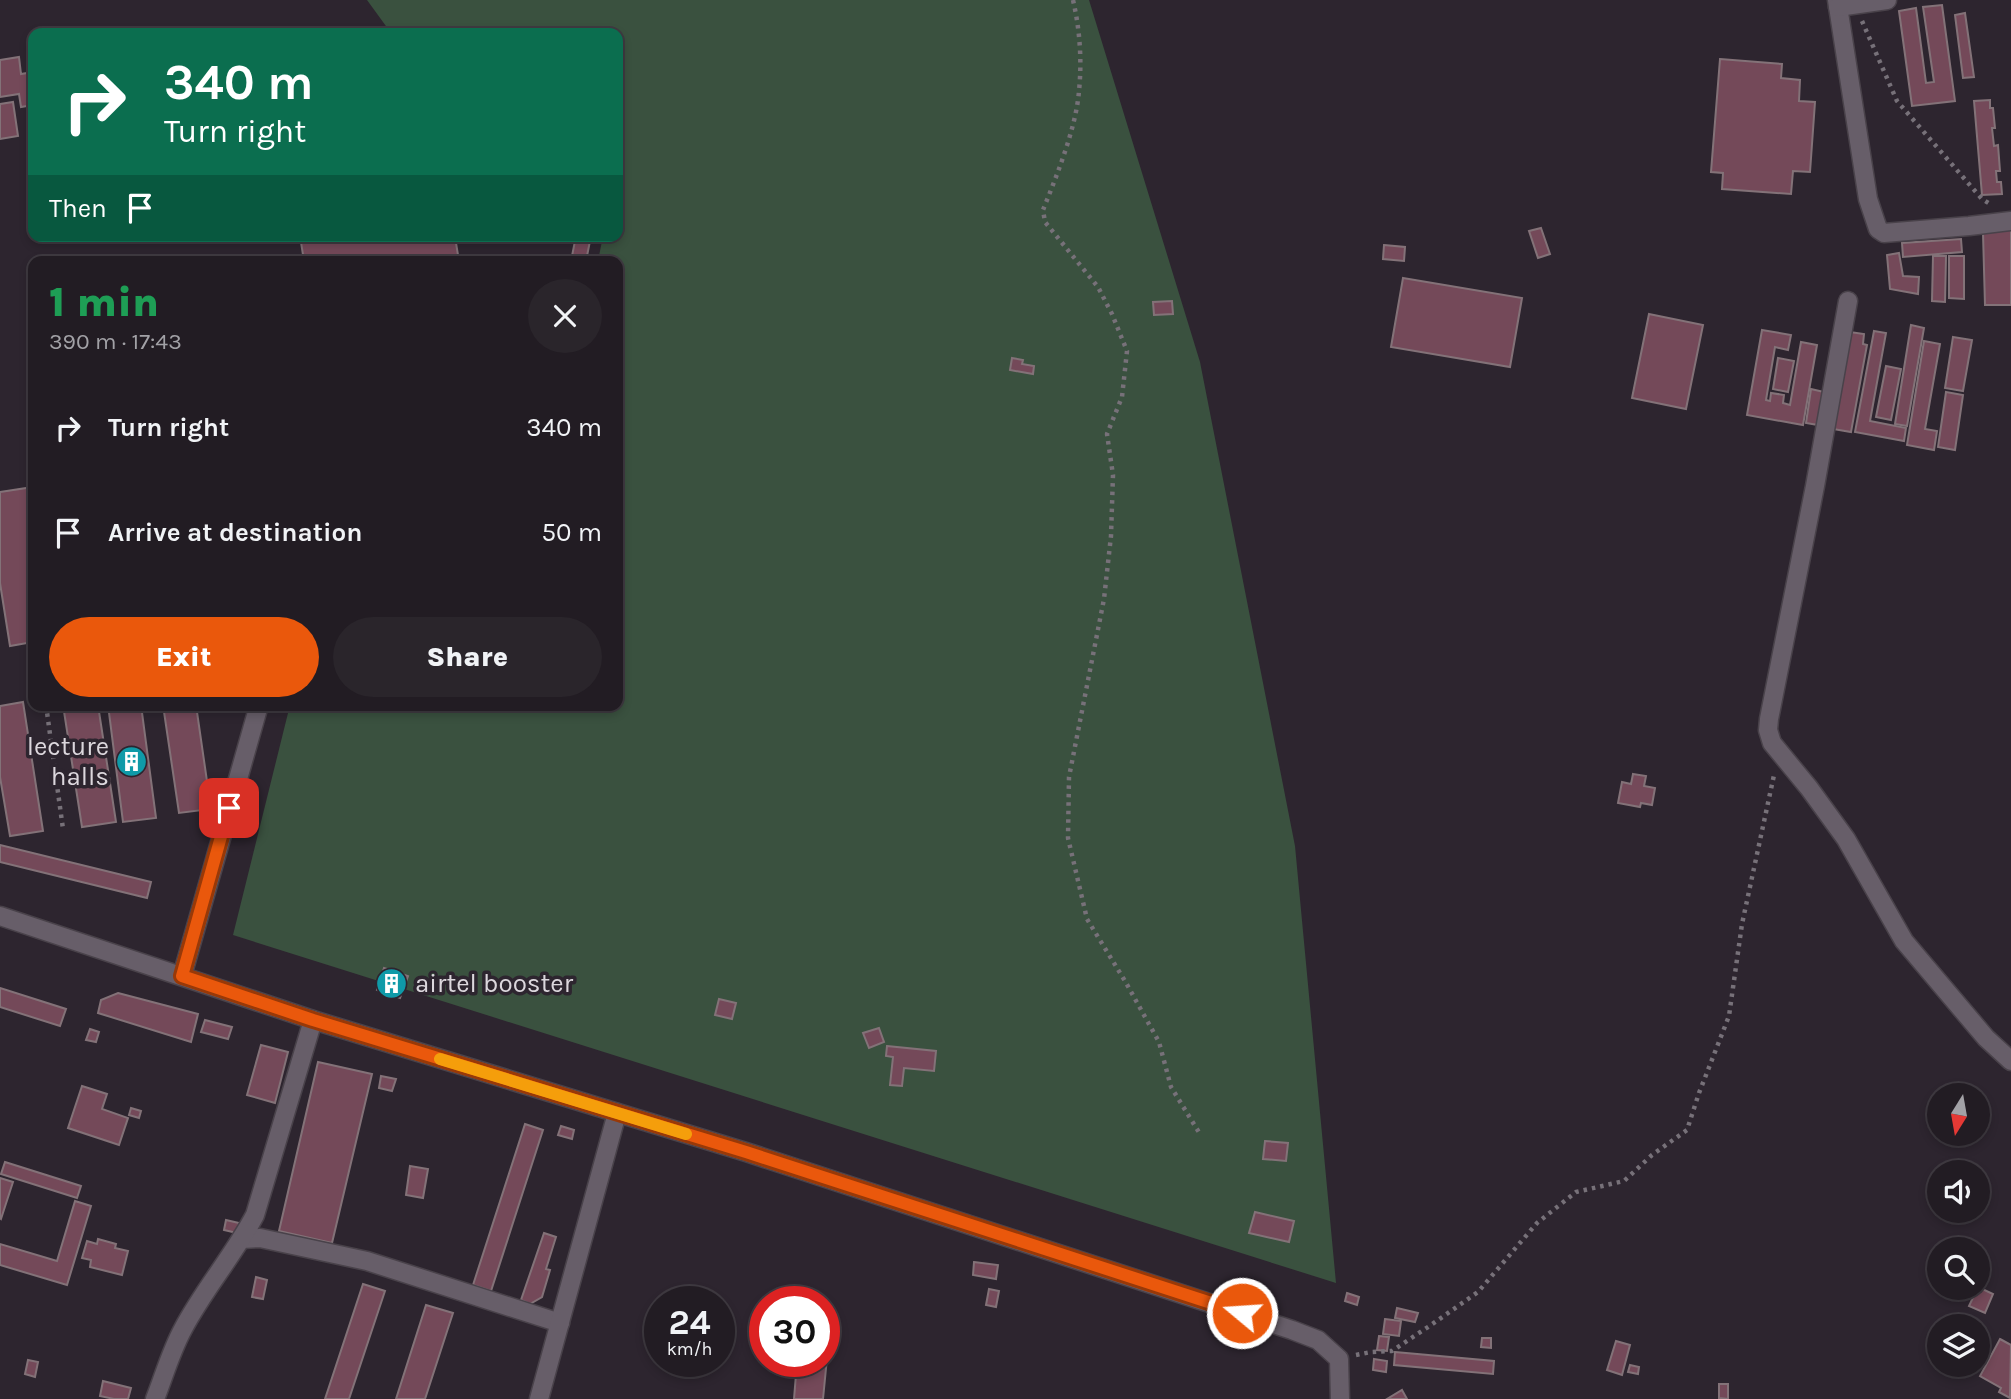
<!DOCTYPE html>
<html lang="en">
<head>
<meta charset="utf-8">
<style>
	body { margin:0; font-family:Karla,sans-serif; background:#2a252b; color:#f1f3f6; height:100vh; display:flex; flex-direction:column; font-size:26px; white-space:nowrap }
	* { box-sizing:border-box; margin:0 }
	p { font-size:23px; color:#a2a1a6 }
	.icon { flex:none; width:38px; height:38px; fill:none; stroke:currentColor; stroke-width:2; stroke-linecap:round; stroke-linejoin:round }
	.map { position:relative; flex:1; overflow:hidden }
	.drawer { position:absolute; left:28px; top:256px; width:595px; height:455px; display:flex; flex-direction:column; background:#221c23; border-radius:14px; box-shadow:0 4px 10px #0003,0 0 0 2px #3f3a41 }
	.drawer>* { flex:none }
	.banner { position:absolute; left:28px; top:28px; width:595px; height:214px; border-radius:14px; box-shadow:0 4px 10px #0003,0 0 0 2px #3f3a41; background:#0b6e4f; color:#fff; overflow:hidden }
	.needle { width:46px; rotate:191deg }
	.fabs { position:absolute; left:1927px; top:1083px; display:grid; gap:14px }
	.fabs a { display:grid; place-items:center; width:63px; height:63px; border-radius:50%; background:#221c23; box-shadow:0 4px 10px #0003,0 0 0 2px #3f3a41; font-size:35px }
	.speed { position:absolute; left:644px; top:1286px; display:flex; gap:14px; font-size:35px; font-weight:700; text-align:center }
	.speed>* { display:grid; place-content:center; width:91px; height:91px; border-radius:50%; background:#221c23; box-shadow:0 4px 10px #0003,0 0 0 2px #3f3a41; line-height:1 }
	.speed small { font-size:18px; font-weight:400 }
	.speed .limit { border:10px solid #d22; background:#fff; color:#111 }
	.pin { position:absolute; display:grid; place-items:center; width:60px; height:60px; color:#fff; margin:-30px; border-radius:14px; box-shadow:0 4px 10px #0006 }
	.me { position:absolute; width:77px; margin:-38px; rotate:288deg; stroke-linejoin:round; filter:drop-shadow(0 0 5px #0008) }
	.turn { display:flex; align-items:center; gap:24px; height:147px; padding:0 21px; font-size:32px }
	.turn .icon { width:91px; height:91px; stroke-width:2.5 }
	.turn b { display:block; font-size:49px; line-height:60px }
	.then { display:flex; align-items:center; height:66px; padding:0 21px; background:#0003; gap:14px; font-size:26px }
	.round { display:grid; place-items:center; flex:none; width:74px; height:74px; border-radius:37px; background:#2a252b }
	.overview { display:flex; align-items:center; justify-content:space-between; height:119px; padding:0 21px }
	h1 { font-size:42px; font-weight:800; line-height:52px; color:#1e9e55 }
	.button { display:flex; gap:14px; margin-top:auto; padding:14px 21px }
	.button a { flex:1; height:80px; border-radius:42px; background:#ea580c; color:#fff; font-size:28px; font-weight:800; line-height:80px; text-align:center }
	.button a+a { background:#2a252b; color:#f1f3f6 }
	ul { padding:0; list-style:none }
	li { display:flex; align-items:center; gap:21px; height:105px; padding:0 21px }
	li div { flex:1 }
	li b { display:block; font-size:26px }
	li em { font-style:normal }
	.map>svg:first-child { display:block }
	.green { fill:#3a513f }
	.building { fill:#744959; stroke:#837278; stroke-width:2 }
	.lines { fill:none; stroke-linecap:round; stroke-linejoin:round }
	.minor-casing { stroke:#49424a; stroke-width:21 }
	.path { stroke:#777179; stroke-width:4.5; stroke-dasharray:3.5 5; stroke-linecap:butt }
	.minor { stroke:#675e69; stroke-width:18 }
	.route-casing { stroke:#983908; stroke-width:18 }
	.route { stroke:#ea580c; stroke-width:12 }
	.slow { stroke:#f59e0b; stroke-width:12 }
	.labels { text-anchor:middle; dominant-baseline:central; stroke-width:7; stroke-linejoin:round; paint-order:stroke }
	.poi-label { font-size:26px; fill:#dcd7dd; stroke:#2d252f; text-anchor:end }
</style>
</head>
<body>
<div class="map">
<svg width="2011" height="1399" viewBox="0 0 2011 1399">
	<rect width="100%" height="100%" fill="#2d252f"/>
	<polygon class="green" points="367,0 1089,0 1200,362 1295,846 1336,1283 233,935 290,705 618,705 618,261 598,261 603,236 618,236 618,170 622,149 618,147 618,33 391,33"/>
	<g class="building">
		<polygon points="1942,5 1955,101 1912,106 1899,11 1916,8 1926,83 1934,82 1923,7"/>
		<polygon points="1965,13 1974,77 1963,78 1955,15"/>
		<polygon points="19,57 21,74 33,72 33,105 21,107 19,94 0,97 0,60"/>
		<polygon points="1720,59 1782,64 1781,78 1800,80 1799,101 1815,102 1810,172 1793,171 1791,194 1722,189 1723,173 1711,172"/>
		<polygon points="1990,100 1990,108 1993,108 1995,128 1992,128 1994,146 1998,145 2000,171 1996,171 1997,182 2001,182 2002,194 1982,195 1974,101"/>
		<polygon points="13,102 18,136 0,139 0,104"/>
		<polygon points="1541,228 1550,254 1538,258 1529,231"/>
		<polygon points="2011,228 2011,305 1985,305 1983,233"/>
		<polygon points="300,236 440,236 441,239 455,237 459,261 304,261"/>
		<polygon points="576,236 591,236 586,261 571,261"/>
		<polygon points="1961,239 1962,252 1903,257 1902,243"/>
		<polygon points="1384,245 1405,247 1404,261 1383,259"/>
		<polygon points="1899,253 1903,276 1919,277 1918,294 1890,289 1887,255"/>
		<polygon points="1933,256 1946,256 1945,302 1932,301"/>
		<polygon points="1949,256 1964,256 1964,299 1949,298"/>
		<polygon points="1403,278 1522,298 1510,367 1391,347"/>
		<polygon points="1172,301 1173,314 1154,315 1153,302"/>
		<polygon points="1649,314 1703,325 1686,409 1632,398"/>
		<polygon points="1911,325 1924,328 1907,426 1895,424"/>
		<polygon points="1762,330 1791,335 1788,350 1775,347 1766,400 1770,401 1771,393 1784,395 1783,403 1790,405 1801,342 1817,345 1803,425 1747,415"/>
		<polygon points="1874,331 1886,333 1870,421 1906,428 1904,441 1855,432"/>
		<polygon points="1850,332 1864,334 1863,344 1867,345 1851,432 1833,429"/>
		<polygon points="1953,337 1972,340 1963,391 1945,388"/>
		<polygon points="1924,341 1940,344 1925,429 1937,431 1934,450 1907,445"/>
		<polygon points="1012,358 1023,360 1022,364 1034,366 1033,374 1010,370"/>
		<polygon points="1778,358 1794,361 1788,392 1773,389"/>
		<polygon points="1886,366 1901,369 1891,420 1876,417"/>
		<polygon points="1811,389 1824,392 1818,425 1806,423"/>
		<polygon points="1946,392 1963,395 1955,450 1938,447"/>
		<polygon points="33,487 33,642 10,646 0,583 0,492"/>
		<polygon points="23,702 43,831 10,836 0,777 0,706"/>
		<polygon points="63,705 98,705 116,822 82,827"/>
		<polygon points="108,705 141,705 156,818 123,822"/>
		<polygon points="163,705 196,705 211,809 179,813"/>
		<polygon points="1633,774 1646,776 1644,786 1655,788 1652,805 1641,803 1640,807 1618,803 1622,782 1631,784"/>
		<polygon points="0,845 151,882 147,898 0,862"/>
		<polygon points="384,968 408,976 400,998 377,990"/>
		<polygon points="0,988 66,1009 60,1026 0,1007"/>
		<polygon points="118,993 198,1014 191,1042 98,1013 101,1000"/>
		<polygon points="719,999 736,1003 732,1019 715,1015"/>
		<polygon points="205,1020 232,1027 228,1039 201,1032"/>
		<polygon points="879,1028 884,1042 869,1048 863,1033"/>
		<polygon points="90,1029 99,1032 96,1042 86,1040"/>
		<polygon points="261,1045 288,1052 275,1103 247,1095"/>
		<polygon points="887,1046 936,1051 934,1071 904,1068 902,1086 890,1085 893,1057 886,1056"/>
		<polygon points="318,1062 372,1074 332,1243 279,1231"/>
		<polygon points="381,1076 396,1079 392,1091 379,1088"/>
		<polygon points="82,1086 107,1094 102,1109 128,1118 119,1145 68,1128"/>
		<polygon points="131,1108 141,1111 139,1118 129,1115"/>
		<polygon points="525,1124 543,1130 491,1291 473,1285"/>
		<polygon points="561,1126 574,1130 572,1139 558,1135"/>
		<polygon points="1265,1141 1288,1143 1286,1161 1263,1159"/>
		<polygon points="5,1162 81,1186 77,1198 1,1174"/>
		<polygon points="410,1166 428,1169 423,1198 406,1195"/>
		<polygon points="0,1178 13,1182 1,1219 0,1218"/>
		<polygon points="75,1201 91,1206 67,1285 0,1265 0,1244 57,1261"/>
		<polygon points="1255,1212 1294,1221 1289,1242 1249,1233"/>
		<polygon points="226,1220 239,1223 237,1233 224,1230"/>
		<polygon points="544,1233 556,1237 546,1269 550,1270 542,1297 530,1304 521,1300"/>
		<polygon points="98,1239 116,1244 115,1248 128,1251 122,1275 90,1267 91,1260 82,1258 87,1241 97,1244"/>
		<polygon points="974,1262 998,1265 996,1279 973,1275"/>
		<polygon points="256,1277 267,1280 263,1299 252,1297"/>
		<polygon points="363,1284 385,1291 349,1399 325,1399"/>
		<polygon points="1978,1287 1993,1294 1985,1313 1969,1306"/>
		<polygon points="989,1289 999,1291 996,1307 986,1305"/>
		<polygon points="1347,1293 1359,1297 1357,1305 1345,1301"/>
		<polygon points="426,1305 453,1313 425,1399 396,1399"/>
		<polygon points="1397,1308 1418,1313 1415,1322 1395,1318"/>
		<polygon points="1385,1319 1401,1321 1399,1336 1383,1334"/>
		<polygon points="1379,1336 1389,1337 1387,1351 1377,1350"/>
		<polygon points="1482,1338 1491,1338 1491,1348 1481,1347"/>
		<polygon points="2000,1339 2011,1345 2010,1398 1999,1392 2001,1388 1980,1376"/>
		<polygon points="1616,1341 1630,1345 1622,1375 1607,1370"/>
		<polygon points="1395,1352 1494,1361 1493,1374 1394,1365"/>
		<polygon points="824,1358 827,1358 823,1399 794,1399 797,1362 824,1362"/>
		<polygon points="1374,1359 1387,1361 1386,1372 1373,1370"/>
		<polygon points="28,1360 38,1362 35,1377 25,1374"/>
		<polygon points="1630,1365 1639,1367 1638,1374 1628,1372"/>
		<polygon points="1946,1365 1961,1365 1959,1372 1946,1367"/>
		<polygon points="103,1381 131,1388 128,1399 114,1399 100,1396"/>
		<polygon points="1719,1384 1728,1384 1728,1399 1719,1398"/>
		<polygon points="1402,1390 1407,1399 1387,1399"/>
	</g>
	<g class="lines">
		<defs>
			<g id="minor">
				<polyline points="1837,0 1868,199 1878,229 1884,233 1969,226 2011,221"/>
				<polyline points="1838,7 1887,0"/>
				<polyline points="1848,301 1815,486 1769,719 1768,730 1772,743 1809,788 1846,839 1904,941 1986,1038 2011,1061"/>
				<polyline points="0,916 313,1020 746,1152 1292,1330 1318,1340 1339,1359 1340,1399"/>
				<polyline points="182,976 259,705"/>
				<polyline points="242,1239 260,1238 367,1261 560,1323"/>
				<path d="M 155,1399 C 164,1376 171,1351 183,1329 C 204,1289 234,1255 255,1215 L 313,1020"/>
				<polyline points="539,1399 617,1113"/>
			</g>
		</defs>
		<use href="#minor" class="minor-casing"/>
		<g class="path">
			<path d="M 1073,0 C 1080,30 1082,61 1079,91 C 1076,128 1057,175 1043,210 L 1045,222 L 1098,287 L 1112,314 L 1127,351 L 1122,397 L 1107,434 L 1113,475 L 1111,536 L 1104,599 L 1069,777 L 1068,838 L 1087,919 L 1125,981 L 1159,1042 L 1171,1087 L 1200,1134"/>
			<polyline points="1862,21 1897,101 1982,199 1990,204"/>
			<polyline points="46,705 63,829"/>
			<polyline points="1356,1355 1371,1352 1392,1351 1431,1325 1478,1292 1537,1223 1576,1192 1624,1181 1652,1155 1687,1130 1699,1093 1729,1016 1742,924 1774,775"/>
		</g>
		<use href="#minor" class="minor"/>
	</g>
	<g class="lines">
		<defs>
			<polyline id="route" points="229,808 182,976 313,1020 746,1152 1242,1313"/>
		</defs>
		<use href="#route" class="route-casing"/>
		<use href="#route" class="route"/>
		<polyline class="slow" points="440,1059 686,1134"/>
	</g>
	<defs>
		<symbol id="building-disc" viewBox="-11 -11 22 22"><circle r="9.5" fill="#0f9aa8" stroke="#2d252f"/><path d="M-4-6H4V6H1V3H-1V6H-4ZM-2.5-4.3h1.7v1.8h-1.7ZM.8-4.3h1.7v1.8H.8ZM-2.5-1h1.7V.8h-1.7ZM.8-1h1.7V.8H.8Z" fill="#fff"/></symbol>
	</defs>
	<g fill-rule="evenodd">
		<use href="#building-disc" x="114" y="744" width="35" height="35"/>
		<use href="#building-disc" x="374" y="966" width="35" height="35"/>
	</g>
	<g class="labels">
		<g class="poi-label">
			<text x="109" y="746">lecture<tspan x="109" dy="30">halls</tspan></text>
			<text x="415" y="983" text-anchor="start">airtel booster</text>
		</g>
	</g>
</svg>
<div class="fabs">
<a><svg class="needle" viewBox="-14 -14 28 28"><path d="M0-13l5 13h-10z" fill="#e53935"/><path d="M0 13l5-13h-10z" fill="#a2a1a6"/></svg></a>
<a><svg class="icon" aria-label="sound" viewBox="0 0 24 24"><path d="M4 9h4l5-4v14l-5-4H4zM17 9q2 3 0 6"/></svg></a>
<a><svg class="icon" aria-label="search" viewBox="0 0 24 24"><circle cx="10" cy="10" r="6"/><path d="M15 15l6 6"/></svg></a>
<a><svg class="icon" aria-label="layers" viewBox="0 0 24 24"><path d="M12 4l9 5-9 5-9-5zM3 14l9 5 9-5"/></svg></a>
</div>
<div class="speed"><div>24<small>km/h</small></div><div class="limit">30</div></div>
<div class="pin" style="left:229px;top:808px;background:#d93025"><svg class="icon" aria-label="arrive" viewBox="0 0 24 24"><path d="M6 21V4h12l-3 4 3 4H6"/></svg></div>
<svg class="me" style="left:1242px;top:1313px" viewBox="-20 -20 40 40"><circle r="17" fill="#ea580c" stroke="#fff" stroke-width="3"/><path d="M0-11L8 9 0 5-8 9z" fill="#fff"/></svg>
<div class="banner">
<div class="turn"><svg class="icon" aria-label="right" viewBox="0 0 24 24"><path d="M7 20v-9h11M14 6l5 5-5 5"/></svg><div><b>340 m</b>Turn right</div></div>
<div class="then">Then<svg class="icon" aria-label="arrive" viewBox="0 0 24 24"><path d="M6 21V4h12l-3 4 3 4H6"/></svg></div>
</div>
<section class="drawer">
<div class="overview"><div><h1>1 min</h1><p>390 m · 17:43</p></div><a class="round"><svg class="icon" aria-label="close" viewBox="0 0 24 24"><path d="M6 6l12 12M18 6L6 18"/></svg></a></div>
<ul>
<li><svg class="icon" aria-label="right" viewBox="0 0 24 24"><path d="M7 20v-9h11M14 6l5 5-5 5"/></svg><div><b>Turn right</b></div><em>340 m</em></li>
<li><svg class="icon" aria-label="arrive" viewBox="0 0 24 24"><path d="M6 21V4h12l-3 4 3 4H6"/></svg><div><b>Arrive at destination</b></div><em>50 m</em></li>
</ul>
<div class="button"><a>Exit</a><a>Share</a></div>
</section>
</div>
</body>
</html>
